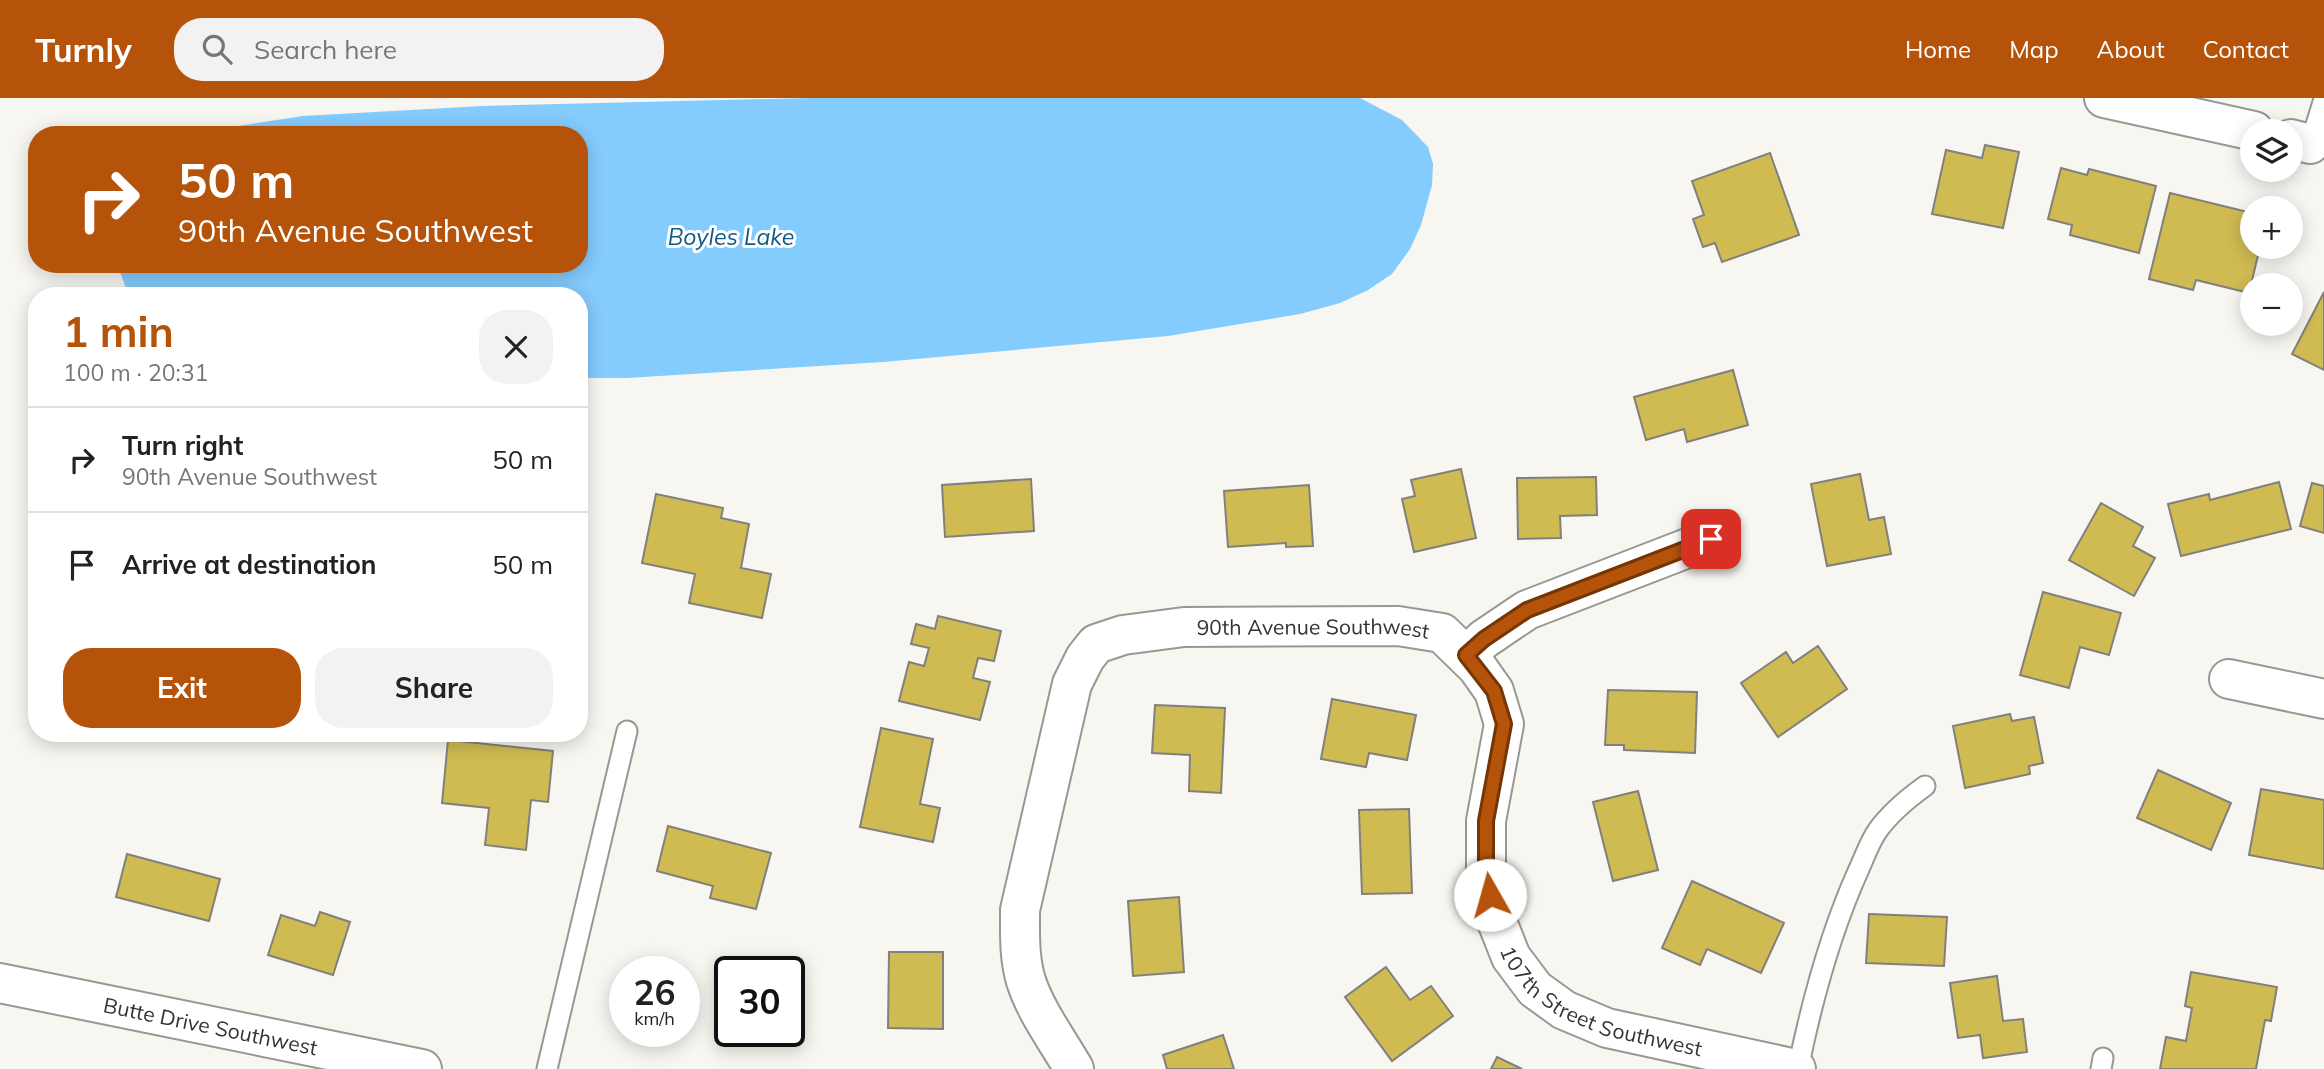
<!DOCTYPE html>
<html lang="en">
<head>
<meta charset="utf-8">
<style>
	body { margin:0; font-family:Mulish,sans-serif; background:#f2f2f2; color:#222; height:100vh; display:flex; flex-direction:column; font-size:26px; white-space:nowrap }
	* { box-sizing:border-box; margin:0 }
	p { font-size:23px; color:#767676 }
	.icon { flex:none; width:38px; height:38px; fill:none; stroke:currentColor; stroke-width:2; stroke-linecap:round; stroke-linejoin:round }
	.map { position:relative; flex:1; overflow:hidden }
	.sheet { position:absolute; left:28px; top:189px; width:560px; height:455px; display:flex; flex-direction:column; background:#fff; border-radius:28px; box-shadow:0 4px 18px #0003 }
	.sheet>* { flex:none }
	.top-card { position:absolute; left:28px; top:28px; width:560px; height:147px; border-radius:28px; box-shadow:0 4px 18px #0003; background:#b45309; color:#fff; overflow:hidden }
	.controls { position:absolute; left:2240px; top:21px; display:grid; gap:14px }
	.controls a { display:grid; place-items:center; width:63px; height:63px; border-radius:50%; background:#fff; box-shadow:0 4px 18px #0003; font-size:35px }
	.speed { position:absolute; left:609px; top:858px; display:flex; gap:14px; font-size:35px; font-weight:700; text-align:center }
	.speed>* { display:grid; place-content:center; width:91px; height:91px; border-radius:50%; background:#fff; box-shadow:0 4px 18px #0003; line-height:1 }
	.speed small { font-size:18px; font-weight:400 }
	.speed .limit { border:4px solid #111; border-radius:10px; background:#fff; color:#111 }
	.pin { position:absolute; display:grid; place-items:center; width:60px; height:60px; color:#fff; margin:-30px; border-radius:14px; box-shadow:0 4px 10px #0006 }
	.me { position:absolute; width:77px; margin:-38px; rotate:353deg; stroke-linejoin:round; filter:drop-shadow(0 0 5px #0008) }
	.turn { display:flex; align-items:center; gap:24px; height:147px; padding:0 35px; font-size:32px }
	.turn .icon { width:91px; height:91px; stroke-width:2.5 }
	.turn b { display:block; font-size:49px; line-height:60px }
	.round { display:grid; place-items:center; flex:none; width:74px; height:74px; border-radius:28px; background:#f2f2f2 }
	.summary { display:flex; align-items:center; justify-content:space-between; height:119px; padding:0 35px }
	h1 { font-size:42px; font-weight:700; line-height:52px; color:#b45309 }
	.cta { display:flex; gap:14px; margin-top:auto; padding:14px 35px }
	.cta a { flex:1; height:80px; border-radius:28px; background:#b45309; color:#fff; font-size:28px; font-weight:700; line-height:80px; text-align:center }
	.cta a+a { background:#f2f2f2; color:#222 }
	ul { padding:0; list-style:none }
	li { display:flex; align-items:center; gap:21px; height:105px; padding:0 35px; border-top:2px solid #e0e0e0 }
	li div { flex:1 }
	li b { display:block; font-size:26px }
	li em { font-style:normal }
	header { display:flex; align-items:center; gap:42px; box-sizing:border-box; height:98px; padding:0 35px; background:#b45309; color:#fff }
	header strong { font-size:33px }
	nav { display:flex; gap:38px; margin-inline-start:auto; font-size:24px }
	.search { width:490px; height:63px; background:#f2f2f2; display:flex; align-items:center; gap:18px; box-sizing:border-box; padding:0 24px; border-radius:28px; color:#767676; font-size:26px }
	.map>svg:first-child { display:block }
	.water { fill:#84cbfe }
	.building { fill:#d0bb52; stroke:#81807c; stroke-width:2 }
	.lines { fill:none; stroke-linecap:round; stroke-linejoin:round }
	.lane-casing { stroke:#989893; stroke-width:23 }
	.street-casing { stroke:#989893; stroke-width:42 }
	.secondary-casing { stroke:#989893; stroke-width:42 }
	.lane { stroke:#fff; stroke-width:19 }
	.street { stroke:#fff; stroke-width:38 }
	.secondary { stroke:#fff; stroke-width:38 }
	.route-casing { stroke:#753606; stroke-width:18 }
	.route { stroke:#b45309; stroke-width:12 }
	.labels { text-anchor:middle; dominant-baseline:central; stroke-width:6; stroke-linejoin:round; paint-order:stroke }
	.street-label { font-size:21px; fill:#333331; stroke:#fff }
	.water-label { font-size:23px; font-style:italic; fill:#135982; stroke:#fff }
</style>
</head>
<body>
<header>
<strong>Turnly</strong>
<div class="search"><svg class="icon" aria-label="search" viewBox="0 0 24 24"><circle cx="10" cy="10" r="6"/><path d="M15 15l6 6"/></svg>Search here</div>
<nav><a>Home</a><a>Map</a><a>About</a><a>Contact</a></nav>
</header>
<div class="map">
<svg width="2324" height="971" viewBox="0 0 2324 971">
	<rect width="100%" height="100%" fill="#f7f6f1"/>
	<polygon class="water" points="810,0 1360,0 1402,22 1428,49 1433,66 1432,87 1421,127 1410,151 1392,176 1368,192 1340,205 1300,216 1168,238 883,264 627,280 579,280 579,198 129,198 117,166 579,166 579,37 187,37 198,34 303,18 482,8"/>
	<g class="building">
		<polygon points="1985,47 2019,54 2003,130 1932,116 1946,52 1982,60"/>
		<polygon points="1770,55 1799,137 1722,164 1715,145 1703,149 1693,121 1704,117 1692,83"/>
		<polygon points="2061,70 2087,77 2089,71 2156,88 2139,155 2070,137 2072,127 2048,121"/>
		<polygon points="2170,95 2252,115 2252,149 2260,149 2249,195 2196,182 2193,192 2149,181"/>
		<polygon points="2324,194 2324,272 2292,256"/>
		<polygon points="1733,272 1748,327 1687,344 1684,331 1646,342 1634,299"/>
		<polygon points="1461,371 1476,440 1414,454 1402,401 1415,398 1411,382"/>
		<polygon points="1860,376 1869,422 1884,419 1891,456 1827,468 1811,386"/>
		<polygon points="1596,379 1597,417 1560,418 1561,440 1518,441 1517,380"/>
		<polygon points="1031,381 1034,433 945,439 942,387"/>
		<polygon points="2279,384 2291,431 2181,458 2168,406 2209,396 2210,402"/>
		<polygon points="2312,385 2324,388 2324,435 2300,428"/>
		<polygon points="1309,387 1313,448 1286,449 1286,445 1228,449 1224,393"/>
		<polygon points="656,396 723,410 721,420 749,426 741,470 771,476 762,520 689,505 695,476 642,465"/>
		<polygon points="2101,405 2143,429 2133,448 2155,460 2134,498 2069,462"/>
		<polygon points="2043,494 2121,515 2109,557 2080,549 2069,590 2020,577"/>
		<polygon points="938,518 1001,533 994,563 978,560 973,580 990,584 980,622 899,603 909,564 924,568 929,550 911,546 916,526 935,531"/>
		<polygon points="1818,548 1847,591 1778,639 1741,585 1786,554 1793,565"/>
		<polygon points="1608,592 1697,594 1695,655 1624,652 1624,647 1605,647"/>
		<polygon points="1332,601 1416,617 1407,662 1369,655 1366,669 1321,661"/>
		<polygon points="1155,607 1225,610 1221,695 1189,693 1190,657 1152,655"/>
		<polygon points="2010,616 2012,623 2034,619 2043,665 2029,668 2030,676 1965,690 1953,628"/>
		<polygon points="881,630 933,641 920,706 940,710 933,744 860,729"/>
		<polygon points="448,642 553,653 548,704 531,702 526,752 485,747 489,710 442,705"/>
		<polygon points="2158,672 2231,705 2211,752 2137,720"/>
		<polygon points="2261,691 2324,702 2324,771 2249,757"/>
		<polygon points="1638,693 1658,772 1613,783 1593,704"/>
		<polygon points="1409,711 1412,795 1362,796 1359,712"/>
		<polygon points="668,728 771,755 756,811 710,800 713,788 657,773"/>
		<polygon points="127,756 220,781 209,823 116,799"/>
		<polygon points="1692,783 1784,825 1761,875 1707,851 1700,867 1662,850"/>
		<polygon points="1179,799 1184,874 1133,878 1128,803"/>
		<polygon points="320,814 350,824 333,877 268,857 281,817 315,828"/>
		<polygon points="1869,816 1947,819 1944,868 1866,865"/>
		<polygon points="889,854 943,854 943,931 888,930"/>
		<polygon points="1386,869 1410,902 1431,888 1453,918 1392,963 1345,899"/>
		<polygon points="2191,874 2277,889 2271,923 2265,922 2256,971 2160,971 2166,939 2186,943 2192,910 2185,908"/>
		<polygon points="1997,878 2003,923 2023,921 2027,954 1983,960 1980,937 1958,940 1950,885"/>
		<polygon points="1223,937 1234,971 1167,971 1163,957"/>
		<polygon points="1497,959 1522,971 1491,971"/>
	</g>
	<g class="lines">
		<defs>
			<g id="lane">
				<polyline points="2310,46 2324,1"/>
				<polyline points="547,971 627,633"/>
				<path d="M 1798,971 C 1812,902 1830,835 1859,771 C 1865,758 1870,743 1878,732 C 1891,714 1907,701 1925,688"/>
				<polyline points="2101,971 2103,960"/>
			</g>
			<g id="street">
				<polyline points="2104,0 2254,33"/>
				<polyline points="2291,41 2310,46"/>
				<polyline points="1467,557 1484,541 1527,512 1711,441"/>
				<polyline points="2229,581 2324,601"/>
				<path id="s1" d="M 1074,971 C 1058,943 1036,914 1026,883 C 1019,860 1020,836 1020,812 L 1072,586 L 1085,560 L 1096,546 L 1123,537 L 1184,529 L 1398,528 L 1442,535 L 1477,569 L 1494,593 L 1504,626 L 1486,723 L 1486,778 L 1494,816 L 1511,859 L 1535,891 L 1564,912 L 1607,930 L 1796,971"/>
			</g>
			<g id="secondary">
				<path id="s2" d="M 0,885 L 422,971"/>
			</g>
		</defs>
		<use href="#lane" class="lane-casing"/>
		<use href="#street" class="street-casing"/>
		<use href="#secondary" class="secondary-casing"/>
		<use href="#lane" class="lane"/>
		<use href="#street" class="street"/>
		<use href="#secondary" class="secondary"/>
	</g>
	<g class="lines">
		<defs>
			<polyline id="route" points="1490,797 1486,778 1486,723 1504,626 1494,593 1466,557 1484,541 1527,512 1711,441"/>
		</defs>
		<use href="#route" class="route-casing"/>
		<use href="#route" class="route"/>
	</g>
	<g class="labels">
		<g class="street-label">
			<text stroke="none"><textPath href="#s1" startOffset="670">90th Avenue Southwest</textPath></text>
			<text stroke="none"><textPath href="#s1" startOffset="1255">107th Street Southwest</textPath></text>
			<text stroke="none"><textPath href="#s2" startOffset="215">Butte Drive Southwest</textPath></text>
		</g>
		<g class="water-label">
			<text x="731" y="138">Boyles Lake</text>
		</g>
	</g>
</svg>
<div class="controls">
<a><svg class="icon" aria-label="layers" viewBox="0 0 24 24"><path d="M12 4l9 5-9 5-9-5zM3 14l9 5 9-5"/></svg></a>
<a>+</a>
<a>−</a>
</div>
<div class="speed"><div>26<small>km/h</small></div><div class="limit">30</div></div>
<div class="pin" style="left:1711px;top:441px;background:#d93025"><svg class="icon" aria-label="arrive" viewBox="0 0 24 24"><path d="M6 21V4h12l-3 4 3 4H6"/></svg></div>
<svg class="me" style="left:1490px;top:797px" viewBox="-20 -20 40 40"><circle r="19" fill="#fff"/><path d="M0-13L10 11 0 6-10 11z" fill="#b45309"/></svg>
<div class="top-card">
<div class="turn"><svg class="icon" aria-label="right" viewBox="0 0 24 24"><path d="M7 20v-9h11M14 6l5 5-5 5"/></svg><div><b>50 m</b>90th Avenue Southwest</div></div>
</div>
<section class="sheet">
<div class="summary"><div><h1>1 min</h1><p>100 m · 20:31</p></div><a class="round"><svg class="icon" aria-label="close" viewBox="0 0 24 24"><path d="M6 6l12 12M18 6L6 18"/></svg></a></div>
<ul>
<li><svg class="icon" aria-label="right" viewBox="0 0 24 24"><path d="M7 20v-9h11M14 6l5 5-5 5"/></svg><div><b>Turn right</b><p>90th Avenue Southwest</p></div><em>50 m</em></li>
<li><svg class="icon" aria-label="arrive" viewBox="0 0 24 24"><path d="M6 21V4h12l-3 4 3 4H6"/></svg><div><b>Arrive at destination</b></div><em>50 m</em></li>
</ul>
<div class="cta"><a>Exit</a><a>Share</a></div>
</section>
</div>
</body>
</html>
